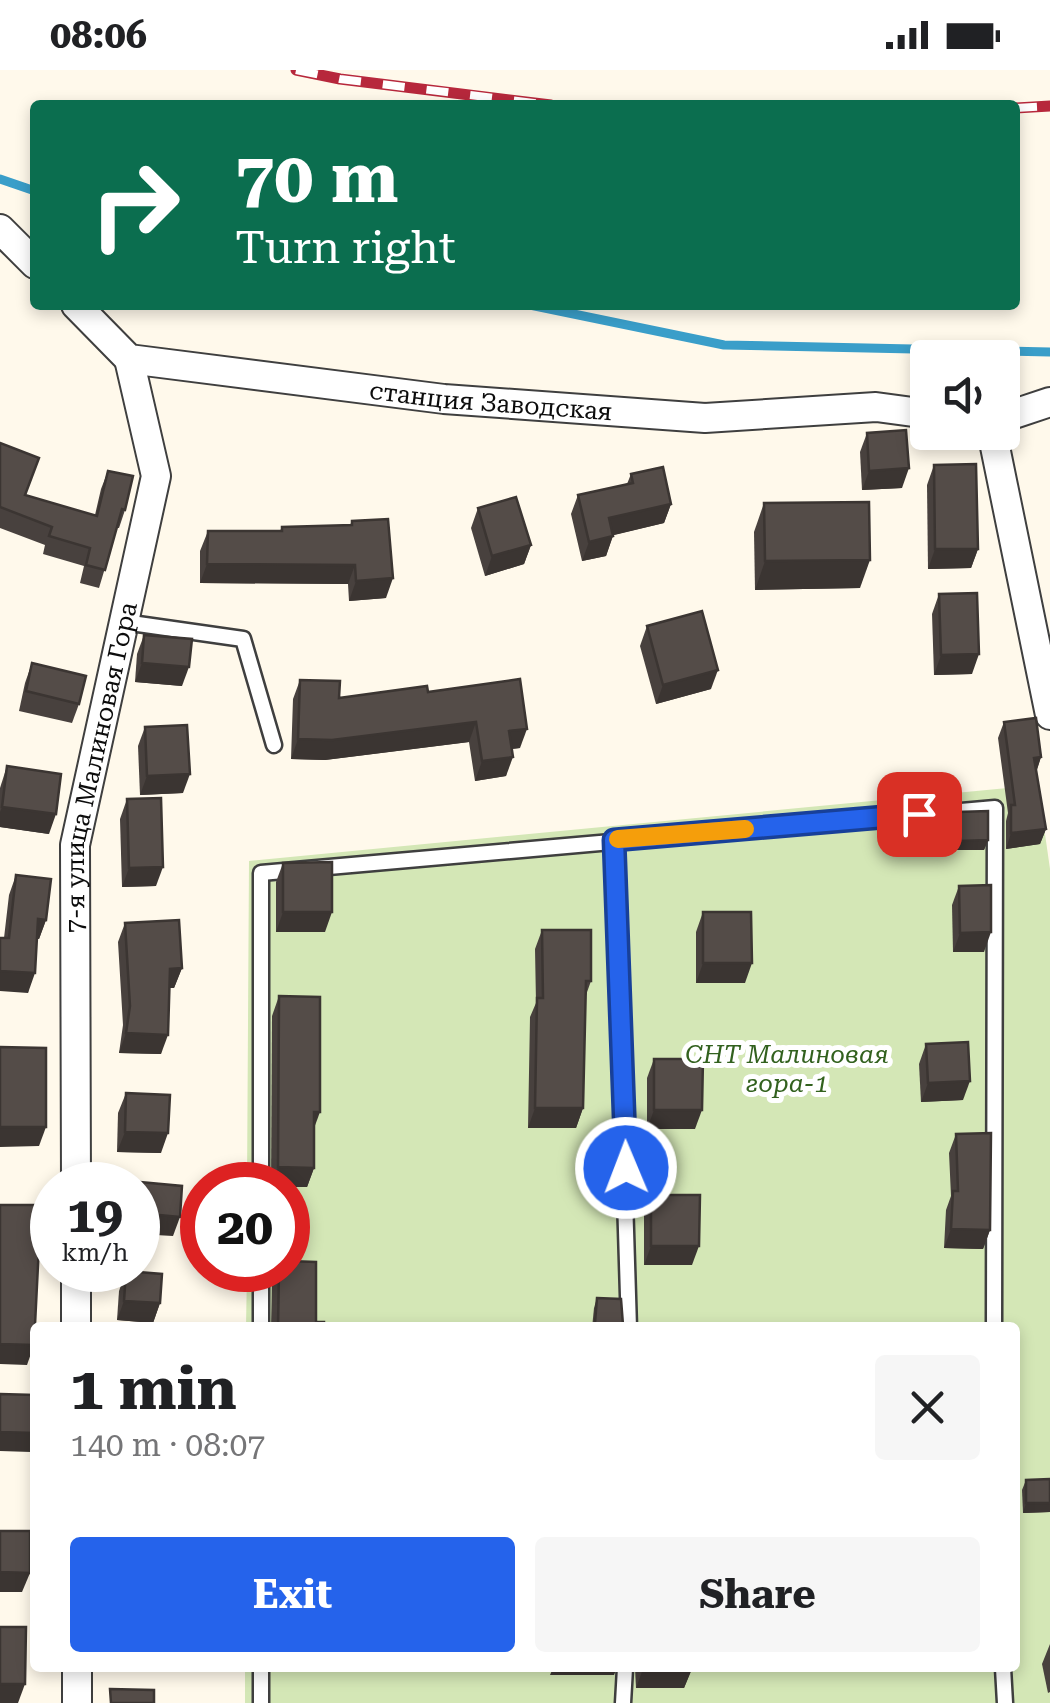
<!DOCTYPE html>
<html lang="en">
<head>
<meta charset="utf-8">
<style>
	body { margin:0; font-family:"Roboto Serif",serif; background:#f6f6f6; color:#202124; height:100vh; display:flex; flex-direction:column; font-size:38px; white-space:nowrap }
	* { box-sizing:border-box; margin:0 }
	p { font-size:32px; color:#757577 }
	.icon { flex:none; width:55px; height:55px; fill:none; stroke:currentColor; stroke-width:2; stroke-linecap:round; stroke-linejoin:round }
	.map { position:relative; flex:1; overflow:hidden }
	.drawer { position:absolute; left:30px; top:1252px; width:990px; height:350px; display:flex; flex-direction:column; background:#fff; border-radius:10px; box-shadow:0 5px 15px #0003 }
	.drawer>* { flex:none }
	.hud { position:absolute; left:30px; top:30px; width:990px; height:210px; border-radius:10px; box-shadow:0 5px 15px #0003; background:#0b6e4f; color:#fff; overflow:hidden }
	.controls { position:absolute; left:910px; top:270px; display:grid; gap:20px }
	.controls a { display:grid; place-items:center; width:110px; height:110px; border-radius:10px; background:#fff; box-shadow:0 5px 15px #0003; font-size:50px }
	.speed { position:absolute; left:30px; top:1092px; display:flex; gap:20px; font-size:50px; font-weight:700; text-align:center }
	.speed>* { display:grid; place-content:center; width:130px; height:130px; border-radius:50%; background:#fff; box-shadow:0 5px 15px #0003; line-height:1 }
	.speed small { font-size:25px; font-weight:400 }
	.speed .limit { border:15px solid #d22; background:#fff; color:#111 }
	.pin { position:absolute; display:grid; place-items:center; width:85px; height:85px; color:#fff; margin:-42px; border-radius:20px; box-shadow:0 5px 15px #0006 }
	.me { position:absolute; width:110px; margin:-55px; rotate:359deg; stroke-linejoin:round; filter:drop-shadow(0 0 8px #0008) }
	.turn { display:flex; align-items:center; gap:35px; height:210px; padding:0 40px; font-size:45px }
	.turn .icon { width:130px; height:130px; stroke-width:2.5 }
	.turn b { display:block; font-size:70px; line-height:85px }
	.round { display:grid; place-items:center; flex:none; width:105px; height:105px; border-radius:10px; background:#f6f6f6 }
	.overview { display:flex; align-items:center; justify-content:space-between; height:170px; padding:0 40px }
	h1 { font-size:60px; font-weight:700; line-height:75px }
	.action { display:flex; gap:20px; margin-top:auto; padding:20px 40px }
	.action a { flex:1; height:115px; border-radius:10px; background:#2563eb; color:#fff; font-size:40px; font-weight:700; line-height:115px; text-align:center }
	.action a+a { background:#f6f6f6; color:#202124 }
	.status { display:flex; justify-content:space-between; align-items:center; height:70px; padding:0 50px; background:#fff; direction:ltr }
	.status svg { height:28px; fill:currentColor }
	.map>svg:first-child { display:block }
	.green { fill:#d4e7b6 }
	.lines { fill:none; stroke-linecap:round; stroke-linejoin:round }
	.stream { stroke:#3a9ec9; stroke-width:9 }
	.lane-casing { stroke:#3f3f3f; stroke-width:19 }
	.street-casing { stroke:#3f3f3f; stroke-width:32 }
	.lane { stroke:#fff; stroke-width:14 }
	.street { stroke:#fff; stroke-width:28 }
	.rail-casing { stroke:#b7283c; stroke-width:11 }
	.rail { stroke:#fff; stroke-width:8; stroke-dasharray:22; stroke-linecap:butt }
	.wall { fill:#48413e }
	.shaded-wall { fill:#3b3532 }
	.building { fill:#544c48; stroke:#3b3532; stroke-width:2.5 }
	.route-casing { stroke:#184099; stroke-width:25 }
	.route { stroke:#2563eb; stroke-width:18 }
	.slow { stroke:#f59e0b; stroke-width:18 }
	.labels { text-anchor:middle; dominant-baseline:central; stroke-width:10; stroke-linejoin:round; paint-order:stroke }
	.street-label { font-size:25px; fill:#0c0c0c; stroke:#fff }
	.park-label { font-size:25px; font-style:italic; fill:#32611e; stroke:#fff }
</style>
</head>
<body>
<div class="status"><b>08:06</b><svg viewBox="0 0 49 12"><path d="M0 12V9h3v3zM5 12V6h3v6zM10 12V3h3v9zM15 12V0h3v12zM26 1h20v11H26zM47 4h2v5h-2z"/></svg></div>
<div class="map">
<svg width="1050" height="1633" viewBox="0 0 1050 1633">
	<rect width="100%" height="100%" fill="#fff9eb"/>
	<polygon class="green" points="1038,715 1050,799 1050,1633 245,1633 245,1598 1015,1598 1015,1258 246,1257 247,1200 288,1200 288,1115 247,1115 249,791"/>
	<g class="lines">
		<g class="stream">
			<polyline points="0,109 35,121"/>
			<polyline points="530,235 724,275 1050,282"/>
		</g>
		<defs>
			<g id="lane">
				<polyline points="124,552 243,569 274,675"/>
				<polyline points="614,770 629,1258"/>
				<polyline points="261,1115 261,803 995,738 994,1258"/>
				<polyline points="261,1200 261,1258"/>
				<polyline points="261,1598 261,1633"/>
				<polyline points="1003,1598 1005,1633"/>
				<polyline points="623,1633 625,1598"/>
			</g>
			<g id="street">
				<polyline points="0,159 35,194"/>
				<path id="s1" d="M 76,235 L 129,289 L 444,329 L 705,348 L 876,337 L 928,344"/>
				<polyline points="1002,348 1050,332"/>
				<polyline points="992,362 1050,645"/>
				<path id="s2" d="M 76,1115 L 75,775 L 156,406 L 129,289"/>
				<polyline points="76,1200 76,1258"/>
				<polyline points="77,1598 77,1633"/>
			</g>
		</defs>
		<use href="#lane" class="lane-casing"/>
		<use href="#street" class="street-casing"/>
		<use href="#lane" class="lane"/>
		<use href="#street" class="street"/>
		<defs>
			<g id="rail">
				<polyline points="296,0 340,9 551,35"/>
				<polyline points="1015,38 1050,36"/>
			</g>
		</defs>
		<use href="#rail" class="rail-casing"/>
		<use href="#rail" class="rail"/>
	</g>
	<g class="wall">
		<polygon points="867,363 902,418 862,420 860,382"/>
		<polygon points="0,373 25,425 95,445 101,419 108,401 125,440 119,458 117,458 99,518 80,513 84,496 43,484 45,475 0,458"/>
		<polygon points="934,395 978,479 971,498 928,499 927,415"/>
		<polygon points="631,404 671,434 664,453 613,465 606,486 582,491 571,444 578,425 627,414"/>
		<polygon points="764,433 860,518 755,520 754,462"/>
		<polygon points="478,438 531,475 524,494 485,506 471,458"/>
		<polygon points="352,451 386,528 349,531 348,514 200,513 200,481 208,461 280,461 282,457 350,455"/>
		<polygon points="939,524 972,604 934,605 932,544"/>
		<polygon points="647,556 711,619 656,634 640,576"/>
		<polygon points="144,565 182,616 135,612 137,584"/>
		<polygon points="32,593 79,634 72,653 19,641 25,613"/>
		<polygon points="300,610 339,628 428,622 520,678 512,679 506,706 475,711 469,672 325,690 291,689 293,629"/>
		<polygon points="1004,652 1041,687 1036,702 1046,759 1040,774 1006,779 1006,751 1008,743 998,668"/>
		<polygon points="145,657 183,723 140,725 138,676"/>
		<polygon points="7,696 49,764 0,757 0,718"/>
		<polygon points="127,729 156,816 122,817 120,749"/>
		<polygon points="958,742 988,770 984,780 956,780 955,752"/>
		<polygon points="283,793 325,862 276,862 276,812"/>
		<polygon points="16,805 46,850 39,869 37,869 28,923 4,868 9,825"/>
		<polygon points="959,816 984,882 953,882 952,835"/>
		<polygon points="703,842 745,913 696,913 696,862"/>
		<polygon points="125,853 182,898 174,918 169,918 161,984 119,983 123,955 118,872"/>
		<polygon points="542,860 591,911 586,925 583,1038 576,1058 528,1058 530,947 536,933 535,879"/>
		<polygon points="279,926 314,1060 314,1098 307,1117 271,1115 272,946"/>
		<polygon points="926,974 963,1030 921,1032 919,994"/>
		<polygon points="654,989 695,1059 647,1059 647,1008"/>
		<polygon points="126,1023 161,1083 117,1082 118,1043"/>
		<polygon points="956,1064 990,1160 983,1179 944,1178 946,1140 951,1126 949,1083"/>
		<polygon points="651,1125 692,1195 644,1195 644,1145"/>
		<polygon points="276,1200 288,1200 316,1252 324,1258 271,1258 272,1211"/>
		<polygon points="126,1201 160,1233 153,1253 117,1250 119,1221"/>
		<polygon points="597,1228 622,1258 592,1258 594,1238"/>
		<polygon points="1050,1409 1050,1442 1023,1443 1022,1420 1026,1410"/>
		<polygon points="1050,1574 1050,1622 1048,1623 1042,1594"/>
		<polygon points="635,1598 692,1598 684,1618 636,1618"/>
	</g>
	<g class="shaded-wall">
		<polygon points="909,398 902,418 862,420 869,401"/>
		<polygon points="671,434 664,453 602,468 609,448"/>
		<polygon points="613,466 606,486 582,491 589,472"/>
		<polygon points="531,475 524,494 485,506 492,486"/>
		<polygon points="935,479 978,479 971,498 928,499"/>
		<polygon points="870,490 860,518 755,520 765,491"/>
		<polygon points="207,494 355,495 348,514 200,513"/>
		<polygon points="393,508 386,528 349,531 356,511"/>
		<polygon points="979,584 972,604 934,605 941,585"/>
		<polygon points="142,593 189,597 182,616 135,612"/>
		<polygon points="718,600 711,619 656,634 663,615"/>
		<polygon points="476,652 469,672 325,690 291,689 298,669"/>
		<polygon points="527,659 520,678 502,680 509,661"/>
		<polygon points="513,687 506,706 475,711 482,691"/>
		<polygon points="1041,687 1036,703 1034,688"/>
		<polygon points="190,704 183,723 140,725 147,706"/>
		<polygon points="2,737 56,744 49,764 0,757 0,742"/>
		<polygon points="1046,759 1040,774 1006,779 1011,763"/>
		<polygon points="988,770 984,780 956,780 959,771"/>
		<polygon points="163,797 156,816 122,817 129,798"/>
		<polygon points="283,842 332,842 325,862 276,862"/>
		<polygon points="38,849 46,850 39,869 31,868"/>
		<polygon points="991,862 984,882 953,882 960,863"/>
		<polygon points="703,893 752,893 745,913 696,913"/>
		<polygon points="182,898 174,918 163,918 170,899"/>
		<polygon points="0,901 35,903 28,923 0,921"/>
		<polygon points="126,963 168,965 161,984 119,983"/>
		<polygon points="970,1011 963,1030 921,1032 928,1013"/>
		<polygon points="535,1038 583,1038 576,1058 528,1058"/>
		<polygon points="654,1040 702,1040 695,1059 647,1059"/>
		<polygon points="314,1042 320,1042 313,1061"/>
		<polygon points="0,1057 46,1057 39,1076 0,1077"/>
		<polygon points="125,1062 168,1063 161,1083 117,1082"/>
		<polygon points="278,1097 314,1098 307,1117 288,1117 288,1115 272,1115"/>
		<polygon points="138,1143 180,1147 173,1166 138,1164"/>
		<polygon points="951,1159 990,1160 983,1179 944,1178"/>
		<polygon points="651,1176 699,1176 692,1195 644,1195"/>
		<polygon points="124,1231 160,1233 153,1253 117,1250"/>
		<polygon points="595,1253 623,1255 622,1258 594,1258"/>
		<polygon points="0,1274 34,1275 27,1295 0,1294"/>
		<polygon points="0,1362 35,1363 35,1371 31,1382 0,1381"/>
		<polygon points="1026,1433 1050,1433 1050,1442 1023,1443"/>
		<polygon points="0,1502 30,1503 22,1522 0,1522"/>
		<polygon points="553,1598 617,1598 614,1605 550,1605"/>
		<polygon points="643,1599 692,1599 684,1618 636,1618"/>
		<polygon points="0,1614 25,1614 18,1633 0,1633"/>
	</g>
	<g class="building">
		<polygon points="906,360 909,398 869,401 867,363"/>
		<polygon points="0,373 39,388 25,425 97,446 108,401 133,406 125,440 122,439 105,500 86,495 90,478 49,466 52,457 0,437"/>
		<polygon points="976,394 978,479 935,479 934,395"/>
		<polygon points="663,397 671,434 609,448 613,466 589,472 578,425 633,413 631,404"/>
		<polygon points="516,427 531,475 492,486 478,438"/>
		<polygon points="869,432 870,490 765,491 764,433"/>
		<polygon points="388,449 393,508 356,511 355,495 207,494 208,461 282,461 282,457 352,455 352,451"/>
		<polygon points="977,523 979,584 941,585 939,524"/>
		<polygon points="702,541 718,600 663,615 647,556"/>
		<polygon points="144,565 192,569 189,597 142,593"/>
		<polygon points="32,593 86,606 79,634 26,621"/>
		<polygon points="520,609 527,659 509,661 513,687 482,691 476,652 332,670 298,669 300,610 340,611 339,628 427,616 428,622"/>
		<polygon points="1036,648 1041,687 1034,688 1046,759 1011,763 1011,735 1015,735 1004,652"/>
		<polygon points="187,655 190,704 147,706 145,657"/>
		<polygon points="7,696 61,704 56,744 2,737"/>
		<polygon points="161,728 163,797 129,798 127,729"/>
		<polygon points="988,741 988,770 959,771 958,742"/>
		<polygon points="332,792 332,842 283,842 283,793"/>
		<polygon points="16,805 51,809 46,850 38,849 35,903 0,901 0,868 9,868"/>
		<polygon points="991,815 991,862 960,863 959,816"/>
		<polygon points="703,842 751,842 752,893 703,893"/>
		<polygon points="179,850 182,898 170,899 168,965 126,963 130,936 125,853"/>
		<polygon points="542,860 591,860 591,911 586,911 583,1038 535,1038 537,928 543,928"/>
		<polygon points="279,926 320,927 320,1042 314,1042 314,1098 278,1097"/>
		<polygon points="968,972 970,1011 928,1013 926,974"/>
		<polygon points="0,977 46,978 46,1057 0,1057"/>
		<polygon points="654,989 703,989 702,1040 654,1040"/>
		<polygon points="126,1023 170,1025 168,1063 125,1062"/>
		<polygon points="991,1063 990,1160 951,1159 953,1121 958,1121 956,1064"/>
		<polygon points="129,1111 182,1116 180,1147 138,1143 138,1115 128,1115"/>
		<polygon points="651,1125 700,1125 699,1176 651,1176"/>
		<polygon points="0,1135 41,1135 34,1275 0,1274"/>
		<polygon points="288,1191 316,1192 316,1252 324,1252 324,1258 278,1258 279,1200 288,1200"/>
		<polygon points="126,1201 162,1204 160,1233 124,1231"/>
		<polygon points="597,1228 621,1229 623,1255 595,1253"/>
		<polygon points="0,1324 35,1325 35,1363 0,1362"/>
		<polygon points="1050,1409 1050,1433 1026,1433 1026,1410"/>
		<polygon points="0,1461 30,1461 30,1503 0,1502"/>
		<polygon points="0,1557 26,1557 25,1614 0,1614"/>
		<rect x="643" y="1598" width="49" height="1"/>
		<polygon points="110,1619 154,1620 154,1633 111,1633"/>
	</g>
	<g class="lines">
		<defs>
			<polyline id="route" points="626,1098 614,770 919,744"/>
		</defs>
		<use href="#route" class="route-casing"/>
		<use href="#route" class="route"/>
		<polyline class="slow" points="618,769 745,759"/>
	</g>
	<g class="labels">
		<g class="street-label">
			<text stroke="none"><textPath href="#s1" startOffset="440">станция Заводская</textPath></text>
			<text stroke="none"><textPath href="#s2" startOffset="420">7-я улица Малиновая Гора</textPath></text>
		</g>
		<g class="park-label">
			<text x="787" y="984">СНТ Малиновая<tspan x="787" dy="29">гора-1</tspan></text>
		</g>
	</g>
</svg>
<div class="controls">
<a><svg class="icon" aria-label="sound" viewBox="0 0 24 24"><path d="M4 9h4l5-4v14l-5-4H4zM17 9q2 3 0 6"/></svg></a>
</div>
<div class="speed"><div>19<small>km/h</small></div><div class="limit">20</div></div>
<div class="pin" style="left:919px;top:744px;background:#d93025"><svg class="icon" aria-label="arrive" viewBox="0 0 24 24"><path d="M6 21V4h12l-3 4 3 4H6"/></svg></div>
<svg class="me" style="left:626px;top:1098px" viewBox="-20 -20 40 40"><circle r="17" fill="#2563eb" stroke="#fff" stroke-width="3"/><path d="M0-11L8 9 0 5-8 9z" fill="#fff"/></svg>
<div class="hud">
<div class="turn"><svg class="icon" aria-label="right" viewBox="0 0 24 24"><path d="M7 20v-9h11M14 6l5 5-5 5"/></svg><div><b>70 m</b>Turn right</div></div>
</div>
<section class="drawer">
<div class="overview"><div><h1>1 min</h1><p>140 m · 08:07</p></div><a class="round"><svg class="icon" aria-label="close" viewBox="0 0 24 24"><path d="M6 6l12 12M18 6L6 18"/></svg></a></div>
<div class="action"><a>Exit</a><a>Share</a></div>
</section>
</div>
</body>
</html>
